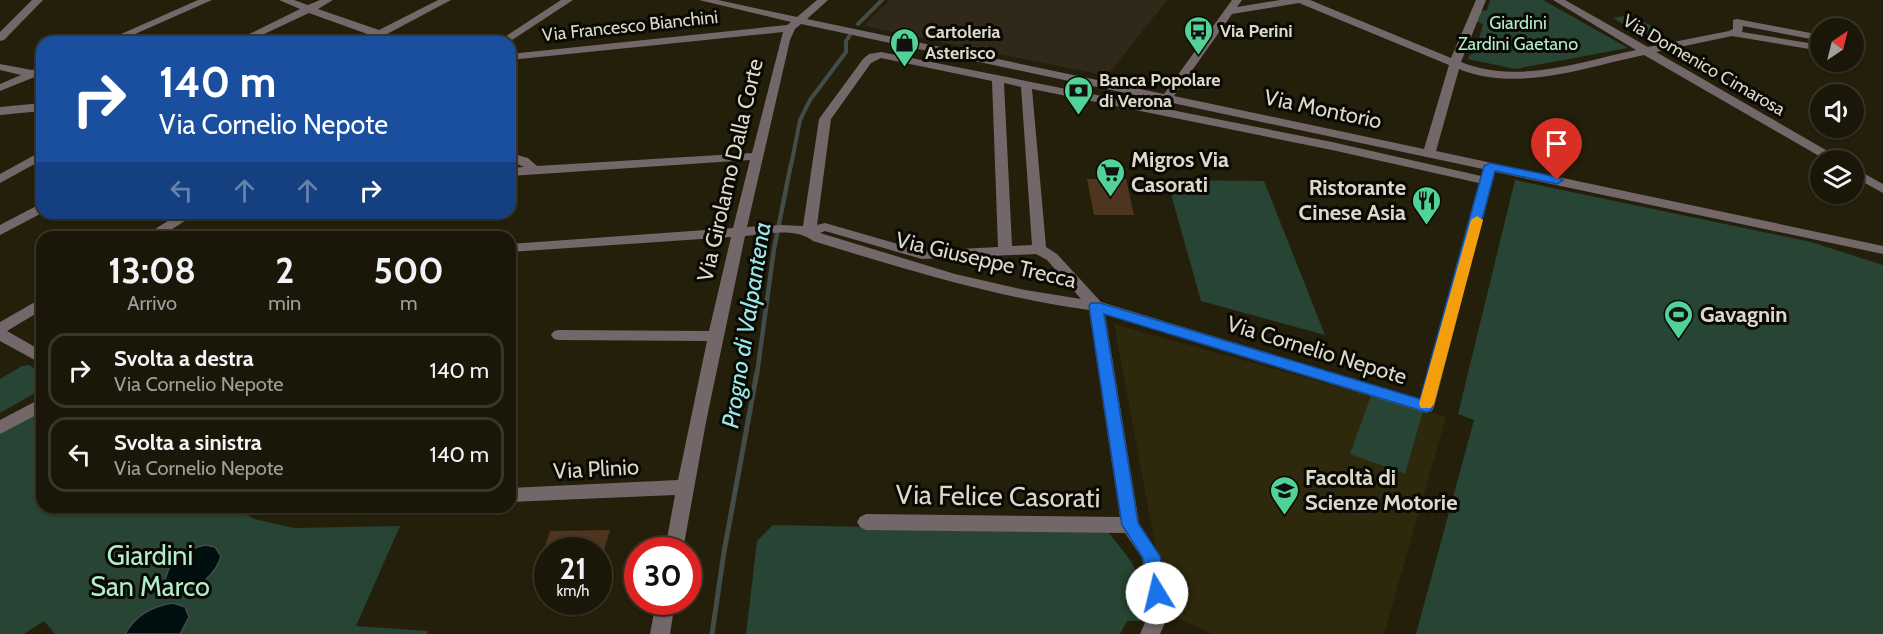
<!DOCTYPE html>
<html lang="it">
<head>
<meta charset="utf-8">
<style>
	body { margin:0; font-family:Cabin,sans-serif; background:#242012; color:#f1f3f6; height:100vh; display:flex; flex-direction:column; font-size:22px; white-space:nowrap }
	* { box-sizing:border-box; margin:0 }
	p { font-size:20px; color:#a09f9c }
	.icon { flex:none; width:33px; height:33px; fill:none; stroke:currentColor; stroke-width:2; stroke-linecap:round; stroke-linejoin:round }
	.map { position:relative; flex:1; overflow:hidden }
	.side { position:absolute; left:36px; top:231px; width:480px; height:282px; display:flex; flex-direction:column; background:#1b1708; border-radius:18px; box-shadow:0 2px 4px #0004,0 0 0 2px #393629 }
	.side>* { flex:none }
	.guide { position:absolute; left:36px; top:36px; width:480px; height:183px; border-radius:18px; box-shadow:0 2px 4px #0004,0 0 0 2px #393629; background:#1a4fa0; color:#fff; overflow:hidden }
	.needle { width:39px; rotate:35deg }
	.controls { position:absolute; left:1810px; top:18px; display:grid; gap:12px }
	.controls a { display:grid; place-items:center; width:54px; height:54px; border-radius:50%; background:#1b1708; box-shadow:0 2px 4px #0004,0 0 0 2px #393629; font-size:30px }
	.speed { position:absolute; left:534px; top:537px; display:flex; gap:12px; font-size:30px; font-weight:700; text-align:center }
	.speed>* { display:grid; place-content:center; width:78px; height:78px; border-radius:50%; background:#1b1708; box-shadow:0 2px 4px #0004,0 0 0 2px #393629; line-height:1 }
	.speed small { font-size:15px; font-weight:400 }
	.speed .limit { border:9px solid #d22; background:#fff; color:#111 }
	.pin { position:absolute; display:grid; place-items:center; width:51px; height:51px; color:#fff; margin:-62px -26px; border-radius:50% 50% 50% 0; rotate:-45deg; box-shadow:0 0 6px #0007 }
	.pin .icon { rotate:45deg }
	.me { position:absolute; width:66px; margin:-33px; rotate:351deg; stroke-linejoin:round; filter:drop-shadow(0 0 4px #0008) }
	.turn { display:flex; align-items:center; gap:21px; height:126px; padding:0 24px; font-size:27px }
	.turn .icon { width:78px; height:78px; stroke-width:2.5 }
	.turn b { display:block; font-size:42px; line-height:51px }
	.lanes { display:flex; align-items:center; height:57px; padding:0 24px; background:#0003; justify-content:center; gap:30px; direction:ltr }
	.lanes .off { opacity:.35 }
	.eta { display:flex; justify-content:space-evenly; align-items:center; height:102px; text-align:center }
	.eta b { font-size:36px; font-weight:700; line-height:42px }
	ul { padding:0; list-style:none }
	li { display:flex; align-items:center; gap:18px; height:75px; margin:0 12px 9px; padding:0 12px; border:3px solid #393629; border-radius:18px }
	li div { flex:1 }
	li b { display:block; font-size:22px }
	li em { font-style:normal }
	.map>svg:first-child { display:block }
	.industrial { fill:#302919 }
	.built { fill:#2e280c }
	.green { fill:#274434 }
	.water { fill:#000f10; stroke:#424c48; stroke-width:1.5 }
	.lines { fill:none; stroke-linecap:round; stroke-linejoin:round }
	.stream-far2 { stroke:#424c48; stroke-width:4 }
	.stream-far1 { stroke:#424c48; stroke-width:4.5 }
	.stream { stroke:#424c48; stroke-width:5 }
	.building { fill:#4e3520 }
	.minor { fill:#736769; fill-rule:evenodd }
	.route { fill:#1a73e8; stroke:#114b97; stroke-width:1.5 }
	.slow { fill:#f59e0b }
	.labels { text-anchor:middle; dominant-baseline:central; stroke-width:6; stroke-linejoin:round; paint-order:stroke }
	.far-park-label { font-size:18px; fill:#b1eecb; stroke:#0b0903 }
	.far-street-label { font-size:18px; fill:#dbd9cc; stroke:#0b0903 }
	.far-poi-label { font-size:18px; font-weight:bold; fill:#dbd9cc; stroke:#0b0903; text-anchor:start }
	.street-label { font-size:22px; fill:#dbd9cc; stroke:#0b0903 }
	.poi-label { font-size:22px; font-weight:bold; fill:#dbd9cc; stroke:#0b0903; text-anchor:start }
	.water-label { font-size:24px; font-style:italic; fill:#99eaeb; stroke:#0b0903 }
	.near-street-label { font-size:27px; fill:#dbd9cc; stroke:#0b0903 }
	.near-park-label { font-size:27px; fill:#b1eecb; stroke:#0b0903 }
</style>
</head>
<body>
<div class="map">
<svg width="1883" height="634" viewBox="0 0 1883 634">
	<rect width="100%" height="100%" fill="#241f0b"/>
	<polygon class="industrial" points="890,0 1167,0 1107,76 864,26"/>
	<polygon class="built" points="1114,324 1446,417 1384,634 1212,634 1168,614"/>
	<g class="green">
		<polygon points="1490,0 1543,0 1628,48 1515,69 1468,59 1469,55 1475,53 1483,24 1476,21 1480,17 1477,15 1478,12 1487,10"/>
		<polygon points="1631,15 1661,31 1643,35 1613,18"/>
		<polygon points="1167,180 1264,181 1325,335 1201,301"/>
		<polygon points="1515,180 1811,242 1883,265 1883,634 1416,634 1474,420 1458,414"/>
		<polygon points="29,365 42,373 42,389 0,413 0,379 22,366"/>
		<polygon points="1372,393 1423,411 1405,474 1350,454"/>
		<polygon points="42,409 42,507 235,507 254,519 294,528 400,526 356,626 428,631 427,634 55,634 44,621 24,634 0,634 0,433"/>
		<path d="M 773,525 L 1108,532 C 1137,568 1144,573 1144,621 L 1127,621 L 1120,634 L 746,634 L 757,541 Z"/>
	</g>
	<g class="water">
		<path d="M 205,545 L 215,547 L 221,556 C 217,572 197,593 178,588 C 174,587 169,583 165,581 C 169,559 184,550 205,545 Z"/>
		<path d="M 173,603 L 185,607 L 189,617 L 180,634 L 125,634 C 135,616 152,606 173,603 Z"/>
	</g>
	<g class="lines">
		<g class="stream-far2">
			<polyline points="858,24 882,0"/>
			<polyline points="791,166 800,120 810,100 846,52 846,41 850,35"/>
		</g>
		<polyline class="stream-far1" points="757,374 774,249 791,164"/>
		<polyline class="stream" points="712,634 724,552 757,372"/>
	</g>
	<g class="building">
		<polygon points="1087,179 1126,179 1134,215 1094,215"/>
		<polygon points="610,530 604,550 548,550 548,584 533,584 550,531"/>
	</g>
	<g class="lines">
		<g class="minor">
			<polygon points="32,0 43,0 4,40 0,41 0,32"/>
			<polygon points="198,0 212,0 117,42 103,42"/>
			<polygon points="279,0 294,0 308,5 320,0 333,0 318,9 379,30 438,0 451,0 372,42 359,42 370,35 309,13 247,42 233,42 300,9"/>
			<polygon points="561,0 573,0 509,42 497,42"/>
			<path d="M 699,0 L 718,0 L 797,17 L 817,0 L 828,0 L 807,19 L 1164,94 L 1232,0 L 1242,0 L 1237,7 L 1280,0 L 1310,0 L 1451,58 L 1476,0 L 1486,0 L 1461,62 C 1518,85 1579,62 1636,50 L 1553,0 L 1565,0 L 1648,47 L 1729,31 L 1733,29 L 1733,20 L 1737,19 L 1821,35 L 1821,41 L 1743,26 L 1742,32 L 1821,45 L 1821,51 L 1732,36 L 1656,52 L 1838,157 L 1840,160 L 1826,160 L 1644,55 C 1586,67 1517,93 1459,69 L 1436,151 L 1883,246 L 1883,254 L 1495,172 L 1434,407 L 1432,411 L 1426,413 L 1105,314 L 1139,523 L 1160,556 L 1170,611 L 1160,634 L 1140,634 L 1150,611 L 1142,558 L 1125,533 L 866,530 L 860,527 L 857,522 L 860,517 L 866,514 L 1120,517 L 1089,310 C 995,297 904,269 813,241 C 796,227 766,234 745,236 L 706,422 L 683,550 L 665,550 L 675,495 L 510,502 L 510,488 L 678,480 L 707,341 L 559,340 L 554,339 L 551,335 L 554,331 L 559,330 L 709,331 L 731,237 L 510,252 L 510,244 L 733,228 L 750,160 L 510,176 L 510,168 L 524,167 L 510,161 L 510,153 L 528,158 L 537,166 L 752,153 L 783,32 L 510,60 L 510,54 L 787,25 L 791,22 ZM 1299,3 L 1449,65 L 1424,149 L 1174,96 L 1232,14 ZM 801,24 L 1483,169 L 1481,176 L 1332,142 L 881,52 L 869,54 L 863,59 L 819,119 L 803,226 L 781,225 L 747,227 L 790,40 L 795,29 ZM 881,58 L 992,81 L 998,247 L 922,251 L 825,223 L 817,225 L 831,119 L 871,63 ZM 1004,83 L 1021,87 L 1032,245 L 1012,246 ZM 1032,89 L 1332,150 L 1479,183 L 1420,399 L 1101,302 L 1057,254 L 1046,247 ZM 825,231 L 922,259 L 1036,254 L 1047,260 L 1081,299 L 1025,290 L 955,274 L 820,233 Z"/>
			<polygon points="0,64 32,70 42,67 42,74 0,91 0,84 21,75 0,70"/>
			<polygon points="42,103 42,111 0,115 0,107"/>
			<polygon points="42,151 42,160 0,183 0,174"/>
			<polygon points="1854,168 1883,184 1883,193 1854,177"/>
			<polygon points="42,203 42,213 0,235 0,225"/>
			<polygon points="180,213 197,213 160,237 143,237"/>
			<polygon points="42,298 42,310 7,331 42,351 42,364 0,341 0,322"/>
			<polygon points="42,398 42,412 0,434 0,420"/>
			<polygon points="656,602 675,602 670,634 650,634"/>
		</g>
	</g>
	<polygon class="route" points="1490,163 1557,177 1563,180 1557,184 1495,171 1431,411 1426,412 1104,314 1138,523 1160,556 1166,593 1163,598 1157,601 1151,598 1143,558 1122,525 1089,306 1091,303 1100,303 1420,399 1484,166"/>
	<polygon class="slow" points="1477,216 1483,220 1434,404 1431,408 1421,408 1419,404 1471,220"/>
	<defs>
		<symbol id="bus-pin" viewBox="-11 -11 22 30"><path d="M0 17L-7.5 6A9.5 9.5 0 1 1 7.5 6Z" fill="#51d398" stroke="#0b0903"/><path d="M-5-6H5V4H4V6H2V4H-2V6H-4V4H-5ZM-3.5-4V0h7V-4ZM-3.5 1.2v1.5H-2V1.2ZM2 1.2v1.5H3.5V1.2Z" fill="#111"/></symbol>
		<symbol id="shop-pin" viewBox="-11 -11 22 30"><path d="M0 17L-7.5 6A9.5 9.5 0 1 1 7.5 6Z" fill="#51d398" stroke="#0b0903"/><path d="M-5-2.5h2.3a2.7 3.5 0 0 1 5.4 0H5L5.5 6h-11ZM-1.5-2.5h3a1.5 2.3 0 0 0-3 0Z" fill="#111"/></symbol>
		<symbol id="bank-pin" viewBox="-11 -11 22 30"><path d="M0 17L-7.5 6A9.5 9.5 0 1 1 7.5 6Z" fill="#51d398" stroke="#0b0903"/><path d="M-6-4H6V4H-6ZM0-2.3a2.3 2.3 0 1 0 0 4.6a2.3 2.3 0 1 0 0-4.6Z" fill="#111"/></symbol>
		<symbol id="supermarket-pin" viewBox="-11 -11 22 30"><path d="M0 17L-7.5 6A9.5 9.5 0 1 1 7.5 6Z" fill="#51d398" stroke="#0b0903"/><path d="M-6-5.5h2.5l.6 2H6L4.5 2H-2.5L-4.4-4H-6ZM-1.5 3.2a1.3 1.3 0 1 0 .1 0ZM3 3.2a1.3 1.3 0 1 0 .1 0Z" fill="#111"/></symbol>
		<symbol id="restaurant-pin" viewBox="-11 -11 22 30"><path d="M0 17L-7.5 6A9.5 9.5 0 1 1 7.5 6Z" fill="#51d398" stroke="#0b0903"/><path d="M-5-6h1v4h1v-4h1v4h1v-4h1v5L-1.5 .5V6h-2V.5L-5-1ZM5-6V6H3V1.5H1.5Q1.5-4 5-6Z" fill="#111"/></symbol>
		<symbol id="stadium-pin" viewBox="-11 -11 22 30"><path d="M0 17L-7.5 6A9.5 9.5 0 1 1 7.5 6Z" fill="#51d398" stroke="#0b0903"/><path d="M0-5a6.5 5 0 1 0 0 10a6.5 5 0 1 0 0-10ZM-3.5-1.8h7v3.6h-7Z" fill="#111"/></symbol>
		<symbol id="university-pin" viewBox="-11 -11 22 30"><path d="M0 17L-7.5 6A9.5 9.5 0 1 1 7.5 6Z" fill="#51d398" stroke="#0b0903"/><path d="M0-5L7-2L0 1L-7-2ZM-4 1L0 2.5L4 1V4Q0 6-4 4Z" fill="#111"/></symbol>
	</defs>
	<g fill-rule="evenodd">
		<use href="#bus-pin" x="1182" y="14" width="33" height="45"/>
		<use href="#shop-pin" x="888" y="26" width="33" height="45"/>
		<use href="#bank-pin" x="1062" y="74" width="33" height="45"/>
		<use href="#supermarket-pin" x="1094" y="156" width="33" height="45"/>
		<use href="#restaurant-pin" x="1410" y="184" width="33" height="45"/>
		<use href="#stadium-pin" x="1662" y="298" width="33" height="45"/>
		<use href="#university-pin" x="1268" y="474" width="33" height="45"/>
	</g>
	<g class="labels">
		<g class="far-park-label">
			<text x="1518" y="23">Giardini<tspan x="1518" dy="21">Zardini Gaetano</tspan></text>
		</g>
		<g class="far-street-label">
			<text transform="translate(630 26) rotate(-6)">Via Francesco Bianchini</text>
			<text transform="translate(1704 65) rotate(30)">Via Domenico Cimarosa</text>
		</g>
		<g class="far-poi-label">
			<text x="1220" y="31">Via Perini</text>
			<text x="925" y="32">Cartoleria<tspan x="925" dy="21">Asterisco</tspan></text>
			<text x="1099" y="80">Banca Popolare<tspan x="1099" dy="21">di Verona</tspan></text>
		</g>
		<g class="street-label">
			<text transform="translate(1323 109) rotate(12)">Via Montorio</text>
			<text transform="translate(730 170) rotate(-77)">Via Girolamo Dalla Corte</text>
			<text transform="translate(986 260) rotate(13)">Via Giuseppe Trecca</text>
			<text transform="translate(1317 350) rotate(17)">Via Cornelio Nepote</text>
			<text transform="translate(596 469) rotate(-3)">Via Plinio</text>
		</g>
		<g class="poi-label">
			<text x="1131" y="159">Migros Via<tspan x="1131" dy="25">Casorati</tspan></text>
			<text x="1406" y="187" text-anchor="end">Ristorante<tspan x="1406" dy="25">Cinese Asia</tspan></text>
			<text x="1700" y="314">Gavagnin</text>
			<text x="1305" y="477">Facoltà di<tspan x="1305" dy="25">Scienze Motorie</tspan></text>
		</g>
		<g class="water-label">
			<text transform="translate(746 325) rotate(-81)">Progno di Valpantena</text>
		</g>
		<g class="near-street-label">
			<text transform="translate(998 496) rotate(1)">Via Felice Casorati</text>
		</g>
		<g class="near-park-label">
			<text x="150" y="555">Giardini<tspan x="150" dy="31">San Marco</tspan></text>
		</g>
	</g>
</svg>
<div class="controls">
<a><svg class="needle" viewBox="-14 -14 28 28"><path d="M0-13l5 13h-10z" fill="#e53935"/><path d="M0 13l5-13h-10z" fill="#a09f9c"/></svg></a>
<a><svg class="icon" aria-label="sound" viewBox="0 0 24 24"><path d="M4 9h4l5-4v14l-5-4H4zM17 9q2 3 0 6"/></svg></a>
<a><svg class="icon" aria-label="layers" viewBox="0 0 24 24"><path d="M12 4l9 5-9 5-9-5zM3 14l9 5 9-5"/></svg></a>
</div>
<div class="speed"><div>21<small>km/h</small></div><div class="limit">30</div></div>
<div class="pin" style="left:1557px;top:180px;background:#d93025"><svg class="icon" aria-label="arrive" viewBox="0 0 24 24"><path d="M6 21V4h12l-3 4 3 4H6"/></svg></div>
<svg class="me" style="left:1157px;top:593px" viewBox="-20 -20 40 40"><circle r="19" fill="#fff"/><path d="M0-13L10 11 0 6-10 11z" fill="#1a73e8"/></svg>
<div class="guide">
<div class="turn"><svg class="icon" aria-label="right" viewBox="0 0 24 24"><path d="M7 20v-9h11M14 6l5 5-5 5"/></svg><div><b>140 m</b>Via Cornelio Nepote</div></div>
<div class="lanes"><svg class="icon off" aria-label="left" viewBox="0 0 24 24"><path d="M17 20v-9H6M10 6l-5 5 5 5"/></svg><svg class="icon off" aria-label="ahead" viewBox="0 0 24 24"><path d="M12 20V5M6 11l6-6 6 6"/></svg><svg class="icon off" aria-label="ahead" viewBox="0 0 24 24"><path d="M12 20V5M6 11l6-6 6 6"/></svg><svg class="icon" aria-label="right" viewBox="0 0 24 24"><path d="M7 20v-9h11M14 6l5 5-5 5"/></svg></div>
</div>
<section class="side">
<div class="eta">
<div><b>13:08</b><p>Arrivo</p></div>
<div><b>2</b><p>min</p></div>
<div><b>500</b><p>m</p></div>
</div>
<ul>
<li><svg class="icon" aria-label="right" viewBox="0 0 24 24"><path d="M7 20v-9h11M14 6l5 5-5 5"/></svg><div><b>Svolta a destra</b><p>Via Cornelio Nepote</p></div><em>140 m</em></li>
<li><svg class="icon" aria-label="left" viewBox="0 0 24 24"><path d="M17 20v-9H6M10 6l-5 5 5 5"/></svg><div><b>Svolta a sinistra</b><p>Via Cornelio Nepote</p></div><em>140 m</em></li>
</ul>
</section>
</div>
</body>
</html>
